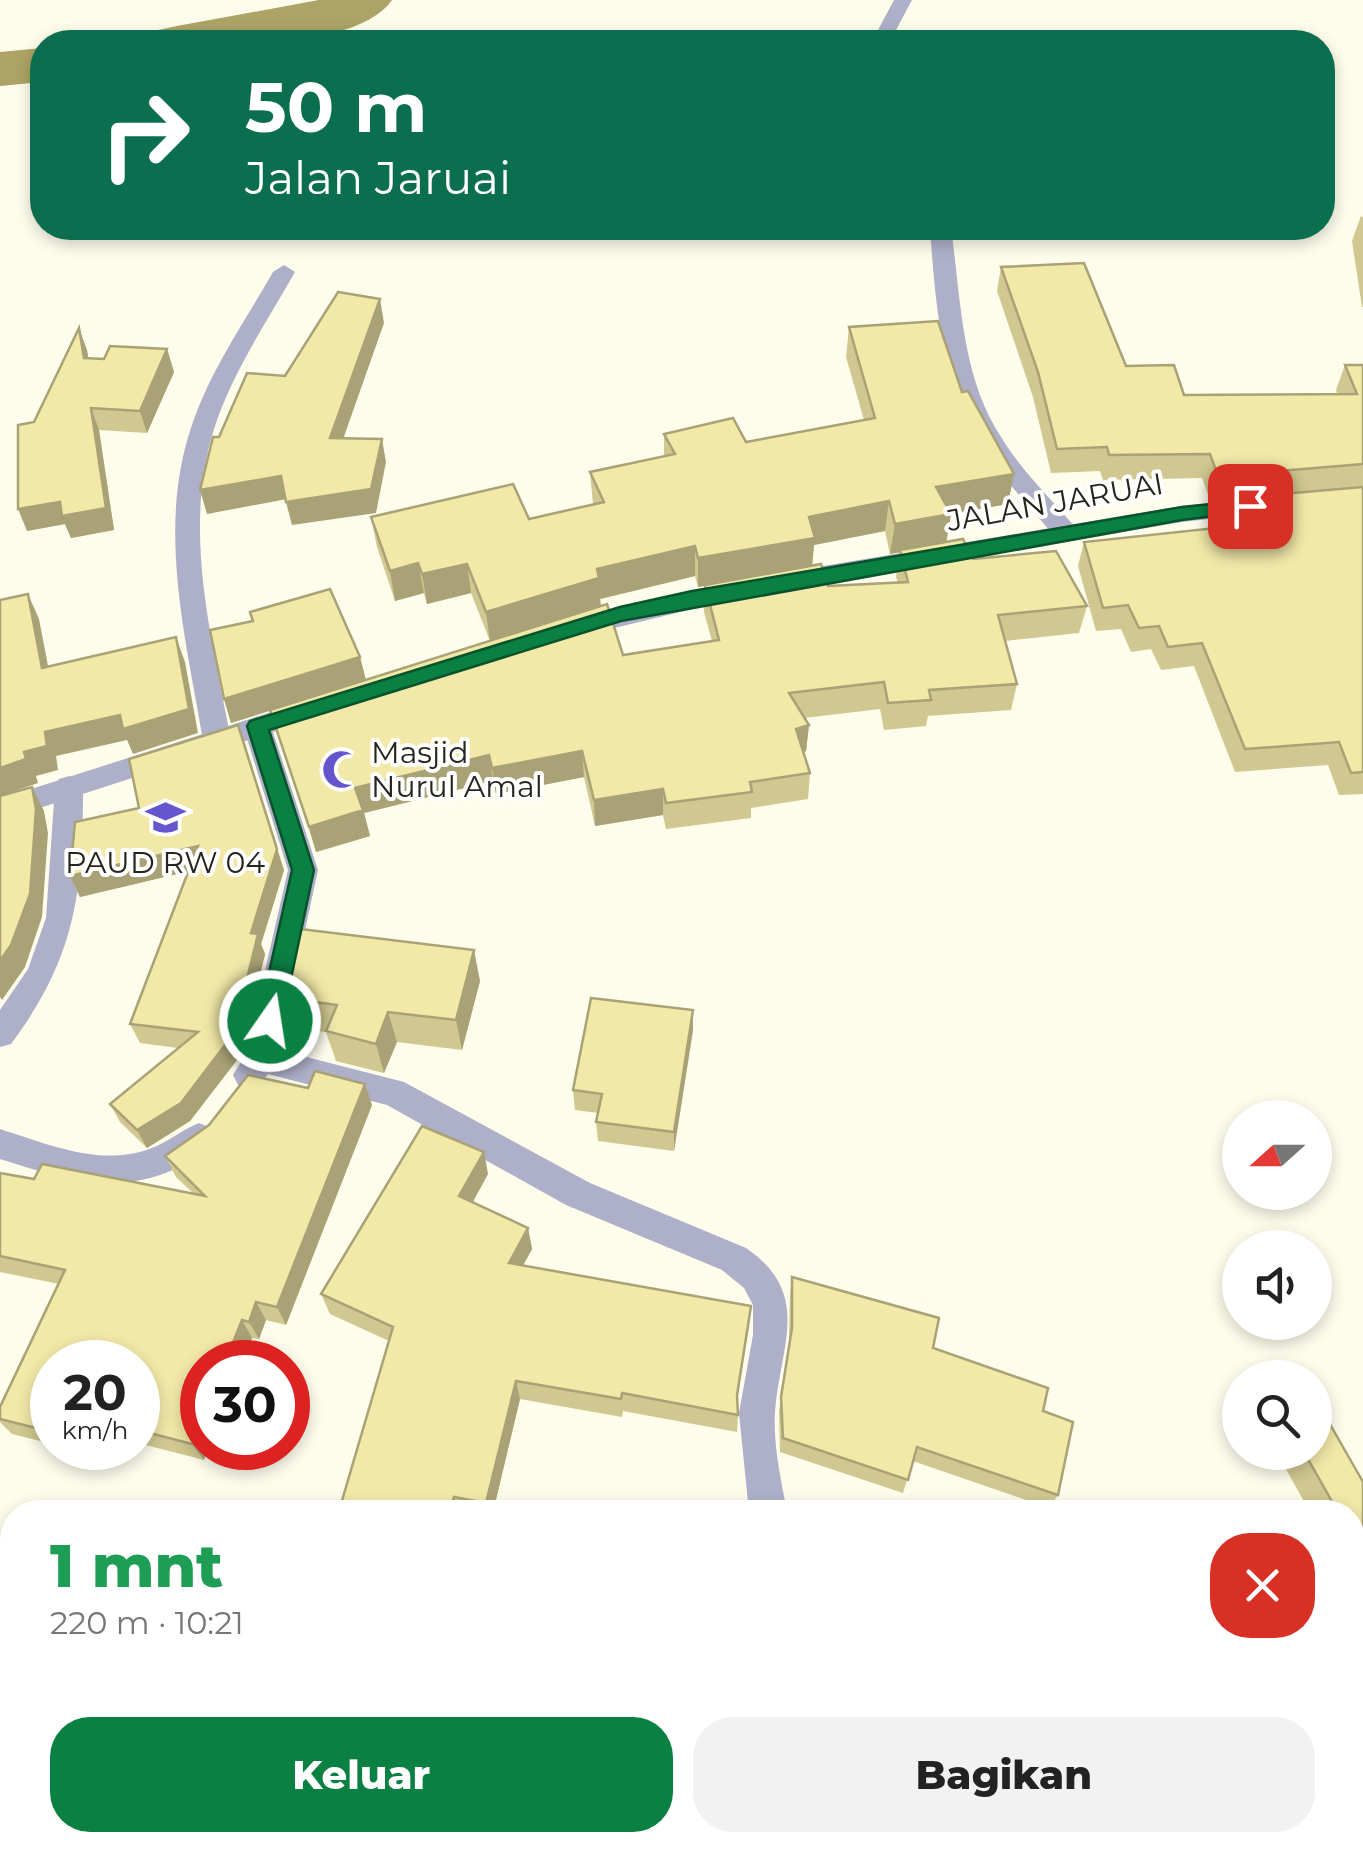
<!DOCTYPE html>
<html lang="id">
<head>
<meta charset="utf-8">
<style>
	body { margin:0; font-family:Montserrat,sans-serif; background:#f2f2f2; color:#222; height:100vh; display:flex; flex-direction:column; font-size:38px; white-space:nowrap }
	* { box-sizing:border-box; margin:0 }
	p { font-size:32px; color:#767676 }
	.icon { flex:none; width:55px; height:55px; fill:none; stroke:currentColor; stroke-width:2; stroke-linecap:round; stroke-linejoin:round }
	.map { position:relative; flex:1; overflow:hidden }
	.panel { position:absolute; left:0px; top:1500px; width:1365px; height:352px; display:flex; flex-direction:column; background:#fff; border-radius:40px 40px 0 0; box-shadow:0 5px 15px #0003 }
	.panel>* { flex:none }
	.top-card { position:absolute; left:30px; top:30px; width:1305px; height:210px; border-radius:40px; box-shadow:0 5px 15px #0003; background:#0b6e4f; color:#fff; overflow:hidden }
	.needle { width:65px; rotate:249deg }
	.tools { position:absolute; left:1222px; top:1100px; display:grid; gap:20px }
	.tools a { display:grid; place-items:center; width:110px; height:110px; border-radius:50%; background:#fff; box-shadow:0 5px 15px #0003; font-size:50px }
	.speed { position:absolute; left:30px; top:1340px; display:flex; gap:20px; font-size:50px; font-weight:700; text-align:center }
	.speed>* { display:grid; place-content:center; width:130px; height:130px; border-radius:50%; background:#fff; box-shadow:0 5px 15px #0003; line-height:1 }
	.speed small { font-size:25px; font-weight:400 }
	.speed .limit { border:15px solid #d22; background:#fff; color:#111 }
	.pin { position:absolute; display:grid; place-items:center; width:85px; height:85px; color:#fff; margin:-42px; border-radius:20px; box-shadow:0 5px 15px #0006 }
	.me { position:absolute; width:110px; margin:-55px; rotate:13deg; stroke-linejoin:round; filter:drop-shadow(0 0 8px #0008) }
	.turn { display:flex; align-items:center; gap:35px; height:210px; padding:0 50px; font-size:45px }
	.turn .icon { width:130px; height:130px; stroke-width:2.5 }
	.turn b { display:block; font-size:70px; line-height:85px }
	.round { display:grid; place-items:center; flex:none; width:105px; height:105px; border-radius:40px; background:#f2f2f2 }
	.head { display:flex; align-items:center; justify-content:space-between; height:170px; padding:0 50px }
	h1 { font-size:60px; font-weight:800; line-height:75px; color:#1e9e55 }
	.action { display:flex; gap:20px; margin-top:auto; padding:20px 50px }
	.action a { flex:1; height:115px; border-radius:40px; background:#0b8043; color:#fff; font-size:40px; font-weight:800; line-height:115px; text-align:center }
	.action a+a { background:#f2f2f2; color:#222 }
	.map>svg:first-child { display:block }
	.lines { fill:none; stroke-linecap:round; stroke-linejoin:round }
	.river { fill:#ada366; fill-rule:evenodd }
	.minor { fill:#aeafc9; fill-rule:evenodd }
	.tertiary { fill:#aeafc9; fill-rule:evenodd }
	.wall { fill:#d0c890; fill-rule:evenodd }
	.shaded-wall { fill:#a9a276 }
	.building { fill:#f2e8a8; stroke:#a9a276; stroke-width:2.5 }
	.route { fill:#0b8043; stroke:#07532c; stroke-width:2.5 }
	.labels { text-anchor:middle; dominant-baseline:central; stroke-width:8; stroke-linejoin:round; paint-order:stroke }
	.street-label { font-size:30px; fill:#27251b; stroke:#fff }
	.poi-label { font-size:30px; fill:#27251b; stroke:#fff; text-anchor:start }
</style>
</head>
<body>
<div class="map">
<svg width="1363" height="1852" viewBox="0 0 1363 1852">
	<rect width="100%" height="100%" fill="#fefceb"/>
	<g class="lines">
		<g class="river">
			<path d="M 319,0 L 392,0 C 356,52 207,46 150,42 L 158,30 L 177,26 Z"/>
			<polygon points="42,48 42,82 0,86 0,52"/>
		</g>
		<g class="minor">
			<polygon points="894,0 912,0 896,30 900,42 882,42 878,30"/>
			<path d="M 930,228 L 951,228 C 961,298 961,376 1001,437 C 1021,470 1050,498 1075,527 L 1078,533 L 1075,539 L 1057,539 C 1029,506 998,474 976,436 C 940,375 935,297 930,228 Z"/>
			<path d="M 284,265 L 295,272 C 266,323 232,373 214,429 C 182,530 212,639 231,740 L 217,750 L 203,740 C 186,639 157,529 191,428 C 209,372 244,323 273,272 Z"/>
			<path d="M 257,716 L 271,726 L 318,870 L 279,1050 L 404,1082 L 590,1183 L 746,1248 C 813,1294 780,1346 775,1411 C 773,1446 781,1479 787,1512 L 749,1512 L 739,1413 L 753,1335 L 753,1305 L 744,1288 L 722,1270 L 566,1205 L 387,1105 L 268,1074 C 259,1087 252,1090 238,1085 L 233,1075 L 246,1054 L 288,870 L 243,726 Z"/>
			<path d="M 69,776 L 79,779 L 83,787 C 83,892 76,957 11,1044 L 0,1047 L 0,1010 L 28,969 L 46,918 L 55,787 L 59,779 Z"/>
			<path d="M 199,1123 L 211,1128 L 215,1138 C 208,1154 189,1163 173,1170 C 112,1196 61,1178 0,1159 L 0,1129 C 47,1144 101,1167 149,1149 C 167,1143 181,1130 199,1123 Z"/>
			<polygon points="948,1840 993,1840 998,1852 953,1852"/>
		</g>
		<g class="tertiary">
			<polygon points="1260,498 1272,506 1269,512 1182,522 787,590 774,581 787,572 1182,506"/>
			<polygon points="742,580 751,583 755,589 751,595 573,638 560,629 573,620"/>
			<polygon points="309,700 319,703 323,710 319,717 0,821 0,799"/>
		</g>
	</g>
	<g class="wall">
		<polygon points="1361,216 1363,217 1363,307 1362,307 1352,241"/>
		<polygon points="1001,267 1126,366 1184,395 1337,394 1336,390 1345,365 1363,365 1363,794 1339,795 1328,765 1235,772 1194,666 1161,670 1151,649 1131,652 1121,629 1096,631 1078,566 1084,542 1219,528 1217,523 1225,499 1363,488 1210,500 1202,478 1103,480 1100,471 1051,473 1033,397 997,291"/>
		<path d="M 849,327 L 962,392 L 1008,504 L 951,514 L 946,542 L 973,559 L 1087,606 L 1079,633 L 1005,641 L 1017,684 L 1011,710 L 928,716 L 926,726 L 884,730 L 880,709 L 804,718 L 809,725 L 806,751 L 804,752 L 810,773 L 808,799 L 751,808 L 751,818 L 666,829 L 663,815 L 595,826 L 584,777 L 496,794 L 493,781 L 364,813 L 370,836 L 316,852 L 271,710 L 231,723 L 224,699 L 360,657 L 366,680 L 490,641 L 471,593 L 427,604 L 424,593 L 395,601 L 377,547 L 371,517 L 529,519 L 593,504 L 590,472 L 664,456 L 664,434 L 746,442 L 864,420 L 846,357 ZM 885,531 L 890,554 L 900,552 L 896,577 L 898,583 L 828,586 L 812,566 L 814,545 ZM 695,576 L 698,587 L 705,586 L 704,612 L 712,641 L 623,655 L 601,606 L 600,599 Z"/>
		<polygon points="167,349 174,372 147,433 99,430 114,530 71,538 65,524 27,531 34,422 87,350 88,358 104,359"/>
		<polygon points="75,822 284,870 261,944 265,954 249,1022 237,1060 190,1121 147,1148 120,1122 110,1104 178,1048 140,1043 130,1024 189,871 80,897 70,876"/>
		<polygon points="480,981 462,1050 397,1042 384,1073 336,1061 326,1032 288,1027 276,997"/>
		<polygon points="693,1030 674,1151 598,1141 596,1122 598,1113 575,1110 573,1090"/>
		<polygon points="372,1105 286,1325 266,1320 259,1339 252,1338 243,1362 202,1362 204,1460 138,1443 138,1362 52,1362 52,1444 12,1434 0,1422 0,1407 59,1284 0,1272 0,1173 34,1179 193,1193 176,1177 165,1156"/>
		<polygon points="488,1174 472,1203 528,1228 532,1249 523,1266 751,1306 737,1400 738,1415 737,1432 623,1411 622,1417 520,1399 493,1512 346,1512 341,1504 389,1341 330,1314 321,1294"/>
		<polygon points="792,1277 933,1348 1043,1411 1058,1495 1049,1508 913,1461 903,1493 780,1452 779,1411 789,1342 790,1294"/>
		<polygon points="68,1448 107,1448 103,1456"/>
		<polygon points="1281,1452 1315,1452 1363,1482 1363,1759 1359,1759 1352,1740 1352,1512 1310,1512 1278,1455"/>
		<polygon points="781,1840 905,1840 912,1852 787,1852"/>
		<polygon points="1035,1840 1186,1840 1192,1852 1041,1852"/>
	</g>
	<g class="shaded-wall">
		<polygon points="380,299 384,323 335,462 330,438"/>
		<polygon points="79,328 87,350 92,380 84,358"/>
		<polygon points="167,349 174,372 147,433 140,411"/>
		<polygon points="91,408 99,430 114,530 71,538 65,524 27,531 18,509"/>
		<polygon points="382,439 386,462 376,513 292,525 286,502"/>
		<polygon points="1014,474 1008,504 951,514 946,544 890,554 895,524 936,487"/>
		<polygon points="281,476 287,499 207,514 200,490"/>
		<polygon points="889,501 885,531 814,545 812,567 698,587 698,558 809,517"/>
		<polygon points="695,546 695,576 600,599 601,607 490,642 486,612 597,569"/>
		<polygon points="418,563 424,593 395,601 390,571"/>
		<polygon points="467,564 471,593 427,604 422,574"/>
		<polygon points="28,594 39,619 53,692 42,668"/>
		<polygon points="176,637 185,662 198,733 133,754 127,740 56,756 58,770 36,776 38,783 0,796 0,768 24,752 45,732"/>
		<polygon points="360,657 366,681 231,723 224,699"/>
		<polygon points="238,725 284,870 261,944 265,954 249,1022 237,1060 190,1121 147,1148 137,1130 255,945 251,933"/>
		<polygon points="809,725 806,751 794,755 796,729"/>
		<polygon points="582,751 584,777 496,794 492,768"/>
		<polygon points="489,755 493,781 364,813 370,836 316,852 309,827 355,788"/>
		<polygon points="32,787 44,811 48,833 42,917 25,967 2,1000 0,997 0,961"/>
		<polygon points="663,789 663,815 595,826 594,800"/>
		<polygon points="198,846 207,867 80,897 70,876"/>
		<polygon points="474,950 480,981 462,1050 456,1020"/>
		<polygon points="693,1010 693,1030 674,1151 674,1132"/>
		<polygon points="388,1012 397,1042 384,1073 376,1044"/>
		<polygon points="365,1084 372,1105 286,1325 277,1307"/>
		<polygon points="484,1152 488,1174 464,1218 459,1196"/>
		<polygon points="528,1228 532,1249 513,1283 509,1263"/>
		<polygon points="256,1302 266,1320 259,1339 249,1322"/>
		<polygon points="751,1306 749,1325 735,1412 737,1395"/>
		<polygon points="242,1320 252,1338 243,1362 225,1362"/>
		<polygon points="516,1381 520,1399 493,1512 489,1512 486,1503"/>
		<polygon points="202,1418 202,1448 209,1448 204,1460 192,1444"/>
		<polygon points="95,1448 107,1448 103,1456"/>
		<polygon points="454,1497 460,1512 450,1512"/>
	</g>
	<g class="building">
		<polygon points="1084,263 1126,366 1174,365 1184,395 1357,394 1345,365 1363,365 1363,464 1218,476 1210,454 1109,455 1107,447 1057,449 1038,372 1001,267"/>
		<polygon points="338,292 380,299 330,438 382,439 371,489 286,502 281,476 200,490 213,437 219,437 247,373 285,376"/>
		<polygon points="938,321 962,392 968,391 1014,474 936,487 951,514 895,524 889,501 809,517 815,538 698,558 695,546 597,569 599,578 486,612 467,564 422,574 418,563 390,571 371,517 513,484 529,519 604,502 590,472 675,454 664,434 733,418 746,442 875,418 849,327"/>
		<polygon points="79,328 84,358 104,359 110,346 167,349 140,411 91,408 106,508 62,516 60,502 18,509 18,425 34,422"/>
		<polygon points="1363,487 1363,772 1351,773 1339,742 1245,749 1202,643 1168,647 1159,626 1139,628 1128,605 1103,608 1084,542 1235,526 1225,499"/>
		<polygon points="963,539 973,559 1056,551 1087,606 998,615 1017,684 929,690 931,700 888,703 884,682 789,693 809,725 796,729 810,773 750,782 752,792 666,803 663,789 594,800 582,751 492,768 489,755 355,788 363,810 309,827 270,710 607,604 623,655 719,640 705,585 821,564 828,586 908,582 900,550"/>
		<polygon points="330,589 360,657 224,699 210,630 253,621 250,612"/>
		<polygon points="28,594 42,668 176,637 189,709 123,729 120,715 45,732 47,746 24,752 26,759 0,768 0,600"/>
		<polygon points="238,725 277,849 251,933 258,934 241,1003 228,1041 181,1103 137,1130 110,1104 198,1032 130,1024 198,846 70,876 75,822 139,808 129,759"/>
		<polygon points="32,787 36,809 30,894 11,945 0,961 0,796"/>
		<polygon points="292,928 474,950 456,1020 388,1012 376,1044 326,1031 337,1005 276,997"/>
		<polygon points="591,998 693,1010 674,1132 596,1122 602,1094 573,1090"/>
		<polygon points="315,1071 365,1084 277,1307 256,1302 249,1322 242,1320 225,1362 202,1362 202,1418 192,1444 138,1430 138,1362 52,1362 52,1432 0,1419 0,1407 65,1270 0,1256 0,1173 34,1179 42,1164 205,1196 165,1156 209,1125 248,1075 308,1088"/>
		<polygon points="422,1126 484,1152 459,1196 528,1228 509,1263 751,1306 737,1395 738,1415 622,1393 621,1399 516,1381 486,1503 454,1497 450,1512 383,1512 341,1504 393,1327 321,1294"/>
		<polygon points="792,1277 939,1318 933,1348 1048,1388 1043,1411 1073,1422 1058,1495 917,1447 908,1480 783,1438 781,1397 792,1328"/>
		<polygon points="1327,1419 1363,1482 1363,1696 1352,1664 1352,1554 1361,1553 1352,1539 1352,1512 1338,1512 1304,1452 1315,1452 1315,1426"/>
		<polygon points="787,1840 905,1840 912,1852 793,1852"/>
		<polygon points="1048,1840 1186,1840 1192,1852 1053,1852"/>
	</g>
	<polygon class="route" points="1250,500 1257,502 1257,511 1182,520 621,621 269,730 314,870 282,1021 278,1028 262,1028 258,1021 292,870 247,726 250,721 620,607 692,591 1182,507"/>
	<defs>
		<symbol id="mosque-bare" viewBox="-9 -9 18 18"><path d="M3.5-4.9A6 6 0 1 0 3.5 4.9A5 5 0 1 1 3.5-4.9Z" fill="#6556cf" stroke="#fff" stroke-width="2.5" paint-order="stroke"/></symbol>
		<symbol id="school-bare" viewBox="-9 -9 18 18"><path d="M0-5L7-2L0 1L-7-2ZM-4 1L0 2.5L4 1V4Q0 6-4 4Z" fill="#6556cf" stroke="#fff" stroke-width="2.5" paint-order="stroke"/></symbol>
	</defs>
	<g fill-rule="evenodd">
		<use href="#mosque-bare" x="314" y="742" width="55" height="55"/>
		<use href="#school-bare" x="138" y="790" width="55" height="55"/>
	</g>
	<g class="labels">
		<g class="street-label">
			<text transform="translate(1055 502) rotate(-10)">JALAN JARUAI</text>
		</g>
		<g class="poi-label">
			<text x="371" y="752">Masjid<tspan x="371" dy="34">Nurul Amal</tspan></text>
			<text x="165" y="862" text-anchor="middle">PAUD RW 04</text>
		</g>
	</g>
</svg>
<div class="tools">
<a><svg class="needle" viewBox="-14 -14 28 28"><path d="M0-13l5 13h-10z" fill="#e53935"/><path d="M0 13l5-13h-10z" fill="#767676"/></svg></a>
<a><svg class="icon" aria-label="sound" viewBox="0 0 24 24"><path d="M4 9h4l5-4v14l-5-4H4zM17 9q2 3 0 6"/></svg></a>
<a><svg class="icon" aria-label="search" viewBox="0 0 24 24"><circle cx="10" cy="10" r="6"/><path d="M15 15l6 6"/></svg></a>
</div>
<div class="speed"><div>20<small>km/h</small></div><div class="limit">30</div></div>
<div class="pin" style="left:1250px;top:506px;background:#d93025"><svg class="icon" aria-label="arrive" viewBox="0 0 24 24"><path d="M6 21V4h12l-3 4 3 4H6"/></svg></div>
<svg class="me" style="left:270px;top:1021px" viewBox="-20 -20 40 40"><circle r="17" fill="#0b8043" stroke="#fff" stroke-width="3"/><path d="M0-11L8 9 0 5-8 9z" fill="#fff"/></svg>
<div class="top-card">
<div class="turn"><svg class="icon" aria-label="right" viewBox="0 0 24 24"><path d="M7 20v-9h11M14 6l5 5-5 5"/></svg><div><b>50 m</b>Jalan Jaruai</div></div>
</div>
<section class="panel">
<div class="head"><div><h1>1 mnt</h1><p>220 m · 10:21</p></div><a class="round" style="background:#d93025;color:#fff"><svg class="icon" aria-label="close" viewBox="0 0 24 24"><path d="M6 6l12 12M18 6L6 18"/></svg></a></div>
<div class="action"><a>Keluar</a><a>Bagikan</a></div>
</section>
</div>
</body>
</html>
